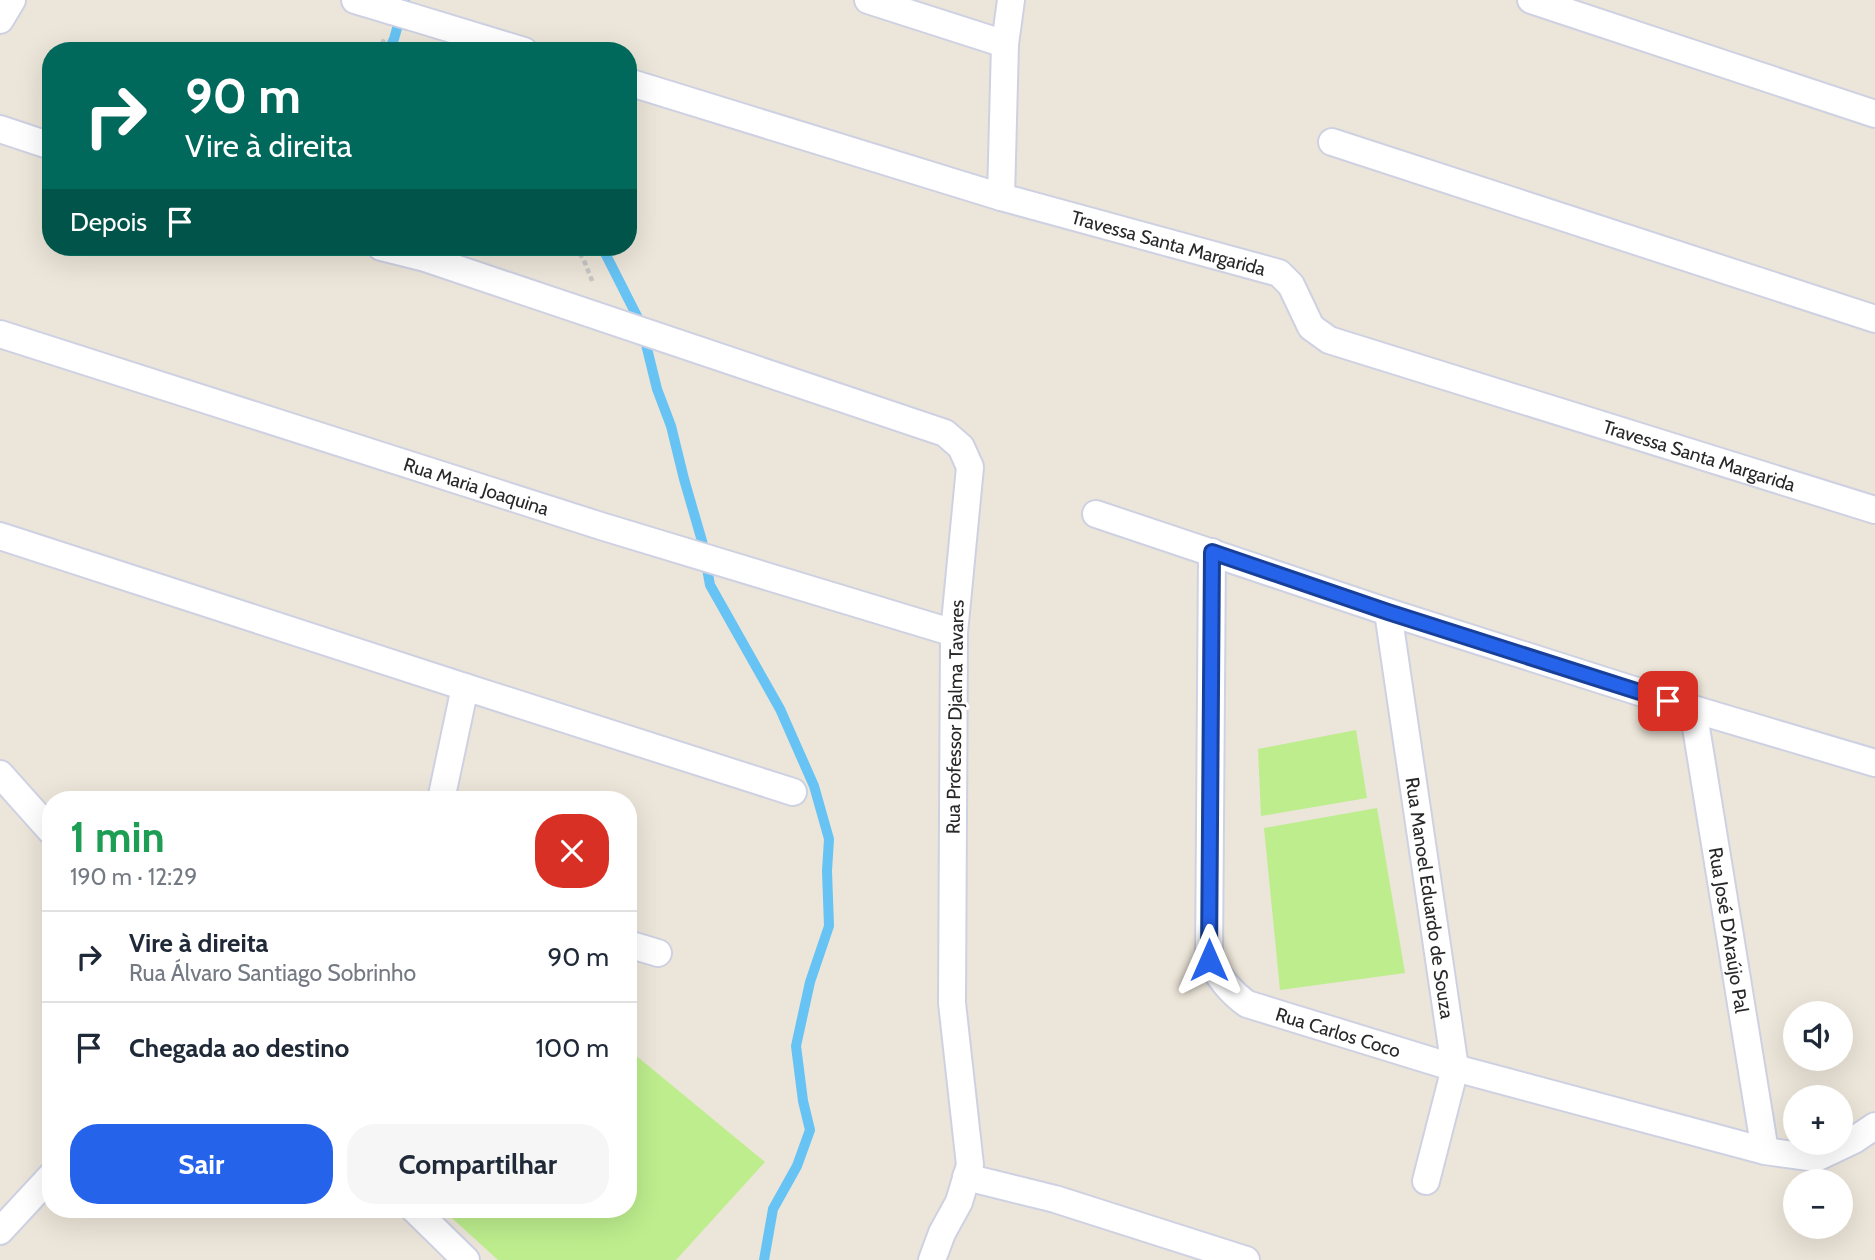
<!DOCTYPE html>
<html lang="pt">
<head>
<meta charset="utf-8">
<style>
	body { margin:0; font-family:Cabin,sans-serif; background:#f6f6f7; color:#1f2937; height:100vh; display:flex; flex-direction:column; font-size:26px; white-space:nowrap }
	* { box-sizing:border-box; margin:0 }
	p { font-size:23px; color:#747a83 }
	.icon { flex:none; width:38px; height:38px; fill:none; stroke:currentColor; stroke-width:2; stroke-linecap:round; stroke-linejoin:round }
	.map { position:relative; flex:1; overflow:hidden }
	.panel { position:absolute; left:42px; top:791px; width:595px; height:427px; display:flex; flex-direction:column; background:#fff; border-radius:28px; box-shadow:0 7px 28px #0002 }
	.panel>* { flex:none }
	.hud { position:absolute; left:42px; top:42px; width:595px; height:214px; border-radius:28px; box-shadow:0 7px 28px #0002; background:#00695c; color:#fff; overflow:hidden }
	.buttons { position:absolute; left:1783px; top:1001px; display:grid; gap:14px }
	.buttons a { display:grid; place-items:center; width:70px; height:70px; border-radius:50%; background:#fff; box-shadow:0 7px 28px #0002; font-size:35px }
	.pin { position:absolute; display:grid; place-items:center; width:60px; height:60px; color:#fff; margin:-30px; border-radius:14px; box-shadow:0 4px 10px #0006 }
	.me { position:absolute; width:77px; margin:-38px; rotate:0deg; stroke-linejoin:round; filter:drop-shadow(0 0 5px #0008) }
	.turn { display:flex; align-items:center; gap:24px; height:147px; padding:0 28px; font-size:32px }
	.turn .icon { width:91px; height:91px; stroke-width:2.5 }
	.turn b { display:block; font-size:49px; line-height:60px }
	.then { display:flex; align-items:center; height:66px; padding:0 28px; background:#0003; gap:14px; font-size:26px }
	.round { display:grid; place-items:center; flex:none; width:74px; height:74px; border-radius:28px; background:#f6f6f7 }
	.head { display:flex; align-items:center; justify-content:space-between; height:119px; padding:0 28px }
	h1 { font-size:42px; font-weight:800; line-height:52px; color:#1e9e55 }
	.primary-button { display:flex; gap:14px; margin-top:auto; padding:14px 28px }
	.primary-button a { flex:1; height:80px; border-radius:28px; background:#2563eb; color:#fff; font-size:28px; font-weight:800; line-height:80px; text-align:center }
	.primary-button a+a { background:#f6f6f7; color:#1f2937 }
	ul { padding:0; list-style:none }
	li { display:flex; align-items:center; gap:21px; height:91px; padding:0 28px; border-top:2px solid #e0e1e3 }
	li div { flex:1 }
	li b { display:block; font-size:26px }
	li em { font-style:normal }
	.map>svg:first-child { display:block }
	.pitch { fill:#bded8d }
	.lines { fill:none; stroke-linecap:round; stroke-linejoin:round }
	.stream { stroke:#66c3f4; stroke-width:10 }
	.minor-casing { stroke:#ced1e2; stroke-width:30 }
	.path { stroke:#c7c7c7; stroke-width:4.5; stroke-dasharray:5 3.5; stroke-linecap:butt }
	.minor { stroke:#fff; stroke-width:26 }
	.minor-bridge-casing { stroke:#ced1e2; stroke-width:30; stroke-linecap:butt }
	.minor-bridge { stroke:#fff; stroke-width:26 }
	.route-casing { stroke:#184099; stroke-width:18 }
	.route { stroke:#2563eb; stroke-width:12 }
	.labels { text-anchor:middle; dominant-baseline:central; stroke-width:6; stroke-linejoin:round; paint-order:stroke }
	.street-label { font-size:19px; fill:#282828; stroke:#fff }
</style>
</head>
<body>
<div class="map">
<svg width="1875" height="1260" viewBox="0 0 1875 1260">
	<rect width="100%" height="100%" fill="#ece5d9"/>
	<g class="pitch">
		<polygon points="1356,730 1367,798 1261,816 1258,749"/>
		<polygon points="1377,808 1405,973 1280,990 1264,828"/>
		<polygon points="628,1049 765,1162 676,1260 498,1260 442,1209 628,1209"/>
	</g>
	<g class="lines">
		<g class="stream">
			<polyline points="388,51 394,39 405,0"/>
			<polyline points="595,247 605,253 641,324 657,389 671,426 684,479 702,541 710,585 780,709 814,786 829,839 827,871 829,926 810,982 796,1046 803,1101 810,1130 797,1166 773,1209 764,1260"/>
		</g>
		<defs>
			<g id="minor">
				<polyline points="355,0 392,11"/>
				<polyline points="868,0 1005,44"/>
				<polyline points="1531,0 1875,114"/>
				<polyline points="412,17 524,51"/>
				<polyline points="0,20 12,0"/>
				<path id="s1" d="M 628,82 L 1001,197 L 1279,273 L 1291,285 L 1311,327 L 1329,340 L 1875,510"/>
				<polyline points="0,129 51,146"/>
				<polyline points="1332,142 1875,319"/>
				<polyline points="1001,197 1005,44 1011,0"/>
				<polyline points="381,247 425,258 945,433 961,447 970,467 954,633 952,1003 970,1165 959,1202 942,1233 932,1260"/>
				<path id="s2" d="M 0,334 L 604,527 L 954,633"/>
				<polyline points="1096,514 1388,612 1693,709 1875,763"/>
				<polyline points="0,536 465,687 793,792"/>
				<path id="s3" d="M 1212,552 L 1209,960 C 1220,978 1230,992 1247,1004 L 1455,1068 L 1765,1151 L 1816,1158 L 1854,1140 L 1875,1126"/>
				<path id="s4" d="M 1388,612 L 1455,1068 L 1426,1181"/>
				<path id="s5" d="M 1693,709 L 1765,1151"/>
				<polyline points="0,774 51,831"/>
				<polyline points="441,800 465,687"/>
				<polyline points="628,944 658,953"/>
				<polyline points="966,1177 1055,1199 1246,1260"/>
				<polyline points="414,1209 466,1260"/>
				<polyline points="0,1231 51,1176"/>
			</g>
		</defs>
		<use href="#minor" class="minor-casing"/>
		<g class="path">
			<polyline points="377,51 386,37"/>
			<polyline points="574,247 583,258 593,283"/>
		</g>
		<use href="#minor" class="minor"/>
		<defs>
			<polyline id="minor-bridge" points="392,11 412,17"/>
		</defs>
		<use href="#minor-bridge" class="minor-bridge-casing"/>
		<use href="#minor-bridge" class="minor-bridge"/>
	</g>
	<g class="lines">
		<defs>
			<polyline id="route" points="1209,960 1212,552 1388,612 1668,701"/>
		</defs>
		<use href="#route" class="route-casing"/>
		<use href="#route" class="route"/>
	</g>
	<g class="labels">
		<g class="street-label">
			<text stroke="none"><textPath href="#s1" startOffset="564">Travessa Santa Margarida</textPath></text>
			<text stroke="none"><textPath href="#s1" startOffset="1152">Travessa Santa Margarida</textPath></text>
			<text stroke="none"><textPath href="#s2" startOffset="500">Rua Maria Joaquina</textPath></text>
			<text transform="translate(955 717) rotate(-89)">Rua Professor Djalma Tavares</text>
			<text stroke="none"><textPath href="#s4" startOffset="289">Rua Manoel Eduardo de Souza</textPath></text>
			<text stroke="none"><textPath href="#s5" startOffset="224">Rua José D'Araújo Pal</textPath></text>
			<text stroke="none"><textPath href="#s3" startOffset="562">Rua Carlos Coco</textPath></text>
		</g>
	</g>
</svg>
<div class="buttons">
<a><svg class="icon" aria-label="sound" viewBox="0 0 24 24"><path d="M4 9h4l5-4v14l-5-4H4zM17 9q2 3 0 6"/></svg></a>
<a>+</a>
<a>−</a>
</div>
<div class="pin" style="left:1668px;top:701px;background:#d93025"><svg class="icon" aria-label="arrive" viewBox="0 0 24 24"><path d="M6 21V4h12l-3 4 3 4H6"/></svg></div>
<svg class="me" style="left:1209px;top:960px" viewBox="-20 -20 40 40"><path d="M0-17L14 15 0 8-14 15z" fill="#2563eb" stroke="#fff" stroke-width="4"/></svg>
<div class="hud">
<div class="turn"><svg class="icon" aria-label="right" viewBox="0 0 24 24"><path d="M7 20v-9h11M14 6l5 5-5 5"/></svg><div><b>90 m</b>Vire à direita</div></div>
<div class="then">Depois<svg class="icon" aria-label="arrive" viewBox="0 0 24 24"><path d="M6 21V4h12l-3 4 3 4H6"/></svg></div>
</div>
<section class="panel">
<div class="head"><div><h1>1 min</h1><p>190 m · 12:29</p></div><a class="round" style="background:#d93025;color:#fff"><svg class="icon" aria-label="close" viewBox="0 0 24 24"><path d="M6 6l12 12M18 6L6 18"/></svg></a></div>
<ul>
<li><svg class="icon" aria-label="right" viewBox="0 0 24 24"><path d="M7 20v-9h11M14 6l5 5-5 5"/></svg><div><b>Vire à direita</b><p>Rua Álvaro Santiago Sobrinho</p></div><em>90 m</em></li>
<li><svg class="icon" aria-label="arrive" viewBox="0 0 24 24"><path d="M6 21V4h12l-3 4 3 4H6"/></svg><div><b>Chegada ao destino</b></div><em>100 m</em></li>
</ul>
<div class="primary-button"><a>Sair</a><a>Compartilhar</a></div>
</section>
</div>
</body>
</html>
